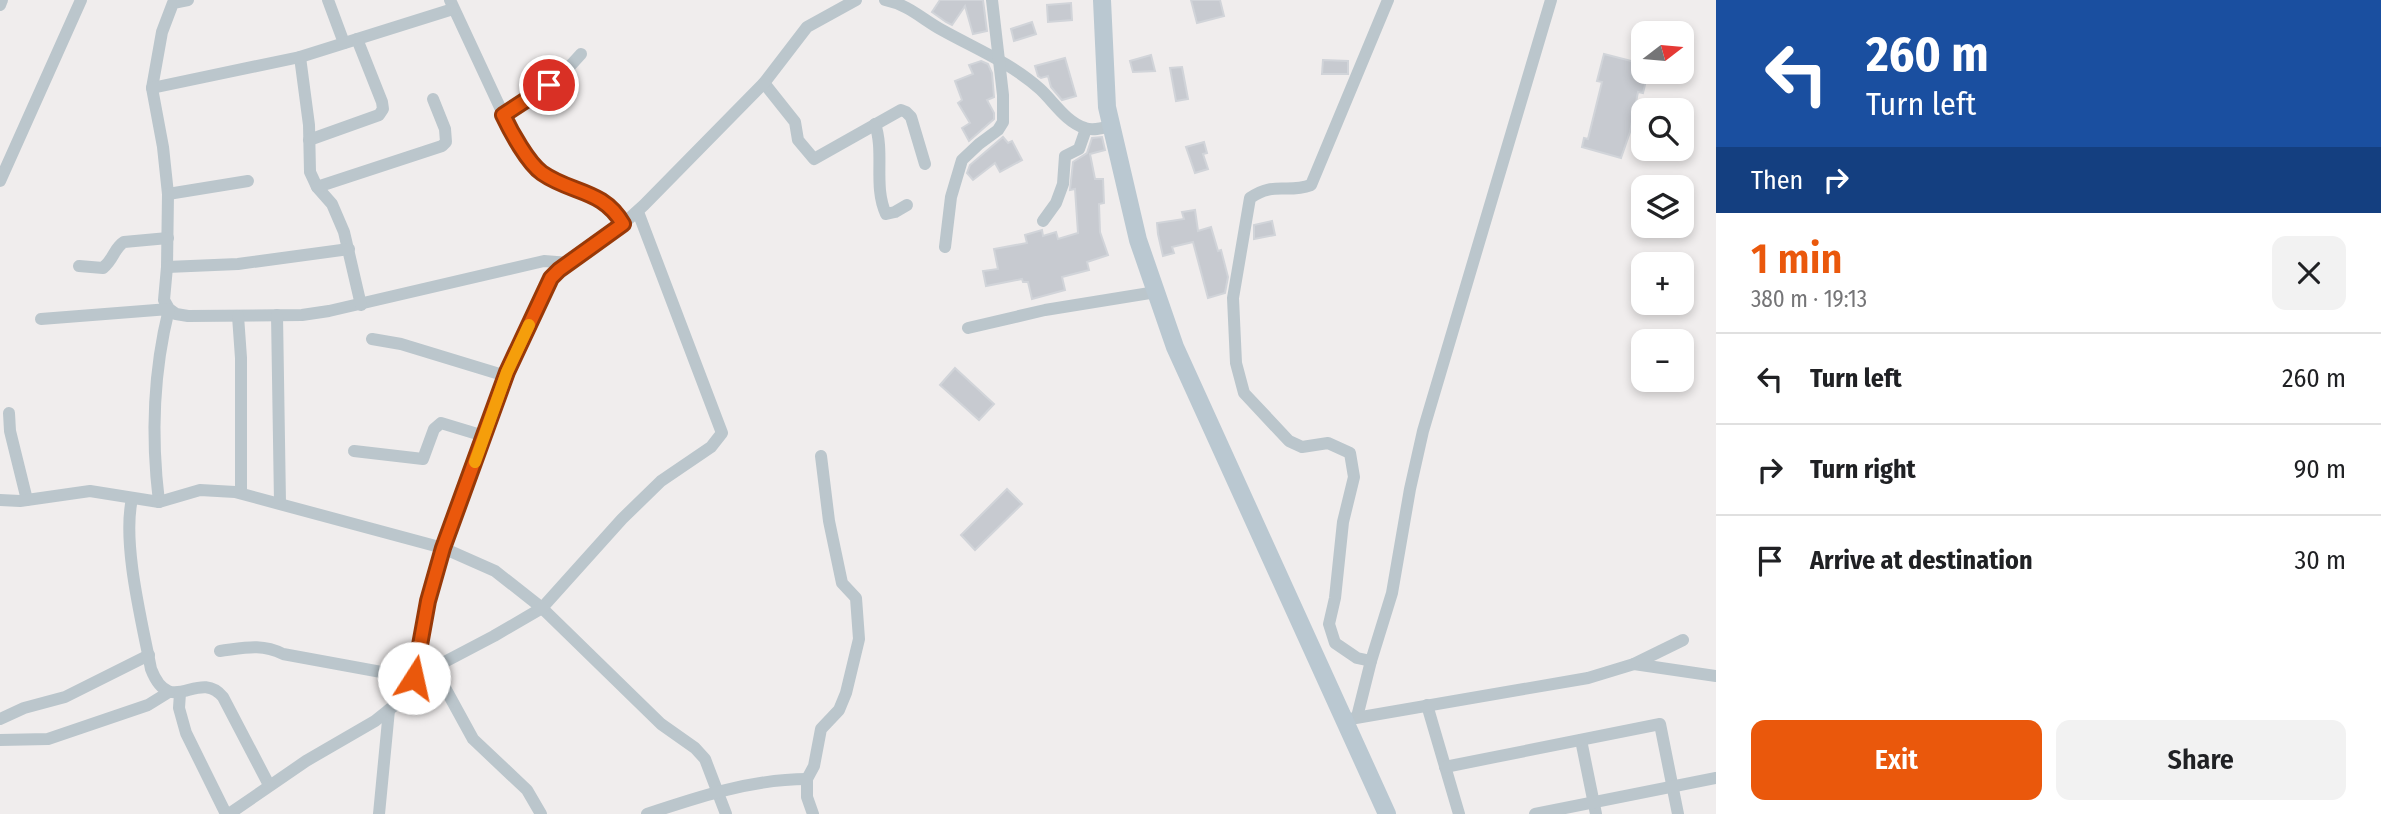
<!DOCTYPE html>
<html lang="en">
<head>
<meta charset="utf-8">
<style>
	body { margin:0; font-family:"Fira Sans Condensed",sans-serif; background:#f2f2f2; color:#202124; height:100vh; display:flex; flex-direction:column; font-size:26px; white-space:nowrap }
	* { box-sizing:border-box; margin:0 }
	p { font-size:23px; color:#757577 }
	.icon { flex:none; width:38px; height:38px; fill:none; stroke:currentColor; stroke-width:2; stroke-linecap:round; stroke-linejoin:round }
	.map { position:relative; flex:1; overflow:hidden }
	.drawer { display:flex; flex-direction:column; background:#fff; width:665px }
	.drawer>* { flex:none }
	.banner { background:#1a4fa0; color:#fff; overflow:hidden }
	.needle { width:46px; rotate:74deg }
	.fabs { position:absolute; left:1631px; top:21px; display:grid; gap:14px }
	.fabs a { display:grid; place-items:center; width:63px; height:63px; border-radius:14px; background:#fff; box-shadow:0 4px 10px #0003; font-size:35px }
	.pin { position:absolute; display:grid; place-items:center; width:60px; height:60px; color:#fff; margin:-30px; border:4px solid #fff; border-radius:50%; box-shadow:0 2px 7px #0007 }
	.me { position:absolute; width:77px; margin:-38px; rotate:10deg; stroke-linejoin:round; filter:drop-shadow(0 0 5px #0008) }
	.turn { display:flex; align-items:center; gap:24px; height:147px; padding:0 35px; font-size:32px }
	.turn .icon { width:91px; height:91px; stroke-width:2.5 }
	.turn b { display:block; font-size:49px; line-height:60px }
	.then { display:flex; align-items:center; height:66px; padding:0 35px; background:#0003; gap:14px; font-size:26px }
	.round { display:grid; place-items:center; flex:none; width:74px; height:74px; border-radius:14px; background:#f2f2f2 }
	.overview { display:flex; align-items:center; justify-content:space-between; height:119px; padding:0 35px }
	h1 { font-size:42px; font-weight:600; line-height:52px; color:#ea580c }
	.cta { display:flex; gap:14px; margin-top:auto; padding:14px 35px }
	.cta a { flex:1; height:80px; border-radius:14px; background:#ea580c; color:#fff; font-size:28px; font-weight:600; line-height:80px; text-align:center }
	.cta a+a { background:#f2f2f2; color:#202124 }
	ul { padding:0; list-style:none }
	li { display:flex; align-items:center; gap:21px; height:91px; padding:0 35px; border-top:2px solid #e0e0e0 }
	li div { flex:1 }
	li b { display:block; font-size:26px }
	li em { font-style:normal }
	main { display:flex; flex:1; min-height:0 }
	.map>svg:first-child { display:block }
	.building { fill:#c7cad0; stroke:#d1d4d9; stroke-width:2 }
	.lines { fill:none; stroke-linecap:round; stroke-linejoin:round }
	.minor { stroke:#bbc6cc; stroke-width:12 }
	.secondary { stroke:#bac8d1; stroke-width:18 }
	.route-casing { stroke:#983908; stroke-width:18 }
	.route { stroke:#ea580c; stroke-width:12 }
	.slow { stroke:#f59e0b; stroke-width:12 }
</style>
</head>
<body>
<main>
<div class="map">
<svg width="1716" height="814" viewBox="0 0 1716 814">
	<rect width="100%" height="100%" fill="#f0eded"/>
	<g class="building">
		<polygon points="940,0 983,0 987,31 973,34 965,6 952,25 946,22 932,12"/>
		<polygon points="1191,0 1220,0 1224,16 1197,23"/>
		<polygon points="1071,3 1072,20 1048,22 1047,5"/>
		<polygon points="1032,22 1036,34 1014,41 1011,29"/>
		<polygon points="1604,54 1643,64 1643,72 1648,72 1643,93 1638,92 1630,132 1621,158 1582,147 1584,138 1588,139 1602,82 1597,81"/>
		<polygon points="1151,55 1155,71 1133,72 1130,61"/>
		<polygon points="1065,58 1076,96 1062,100 1051,87 1048,76 1041,78 1038,76 1035,66"/>
		<polygon points="1323,60 1348,61 1348,74 1322,74"/>
		<polygon points="981,61 988,64 992,73 994,97 987,100 994,113 994,119 969,141 962,128 970,123 958,103 962,100 955,81 973,74 969,65"/>
		<polygon points="1182,67 1188,99 1176,101 1170,68"/>
		<polygon points="1003,137 1008,143 1012,141 1022,160 1000,172 995,163 973,180 967,173 970,165"/>
		<polygon points="1102,137 1105,150 1090,154 1095,179 1103,179 1104,203 1099,204 1100,232 1108,255 1087,262 1089,270 1062,277 1065,290 1032,299 1028,282 1023,282 1022,279 986,286 983,271 998,269 994,249 1027,243 1025,235 1042,230 1043,236 1056,232 1058,239 1078,233 1075,189 1070,190 1073,162 1087,153 1092,138"/>
		<polygon points="1204,142 1207,153 1203,154 1208,169 1195,173 1186,147"/>
		<polygon points="1195,210 1198,231 1211,227 1218,251 1221,250 1228,277 1225,293 1208,298 1193,242 1172,247 1174,253 1163,256 1158,234 1157,223 1184,219 1182,212"/>
		<polygon points="1272,221 1275,235 1254,239 1254,225"/>
		<polygon points="955,368 994,404 979,420 940,385"/>
		<polygon points="1007,489 1022,504 975,550 961,535"/>
	</g>
	<g class="lines">
		<g class="minor">
			<polyline points="188,0 173,3 162,32 152,88 163,147 168,194 167,267 164,300 169,309 176,314 188,316 302,315 329,311 544,261 569,263"/>
			<polyline points="328,0 344,43"/>
			<polyline points="450,0 511,131 534,165 540,172 550,177 599,199 611,207 623,224"/>
			<path d="M 885,0 C 909,5 922,19 942,30 C 976,49 1011,63 1040,89 C 1054,102 1066,122 1085,128 C 1093,131 1103,128 1111,126"/>
			<polyline points="0,5 2,0"/>
			<polyline points="300,57 309,125 310,172 317,187 332,204 344,232 361,305"/>
			<polyline points="764,83 795,122 798,140 814,159 901,110 906,112 911,117 925,164"/>
			<polyline points="152,88 300,57 453,9"/>
			<polyline points="503,115 561,76 581,54"/>
			<path d="M 875,124 C 885,153 873,186 886,214 L 895,212 L 907,205"/>
			<polyline points="309,140 379,115 383,109 382,102 357,39"/>
			<polyline points="0,181 81,0"/>
			<polyline points="317,187 442,146 446,142 445,129 433,99"/>
			<polyline points="168,194 248,181"/>
			<polyline points="1043,221 1056,203 1063,184 1065,156 1079,149 1086,129"/>
			<polyline points="945,247 951,197 962,160 979,144 998,130 1003,122 1003,95 992,0"/>
			<path d="M 79,266 L 103,268 C 114,259 114,248 124,242 L 168,238"/>
			<polyline points="167,267 238,264 349,249"/>
			<polyline points="277,315 280,503"/>
			<polyline points="238,316 241,358 241,493"/>
			<path d="M 41,319 L 169,309 C 153,373 151,437 159,502"/>
			<polyline points="968,328 1045,310 1156,292"/>
			<polyline points="372,339 401,344 506,376"/>
			<polyline points="9,413 10,431 27,500"/>
			<polyline points="354,451 423,459 434,429 441,423 484,436"/>
			<path d="M 132,499 C 122,544 142,622 151,669 C 171,720 198,667 223,697 L 269,785"/>
			<polyline points="0,500 20,501 90,491 159,502 200,490 235,492 443,548 495,571 542,608 661,724 695,748 705,759 726,814"/>
			<polyline points="1683,640 1634,664 1716,676"/>
			<path d="M 220,651 C 244,648 261,643 283,654 L 414,678 L 428,601 L 443,548 L 507,372 L 551,278 L 559,270 L 623,224 L 644,205 L 764,83 L 807,27 L 856,0"/>
			<path d="M 1371,661 L 1357,658 L 1335,643 L 1329,624 L 1335,598 L 1343,522 L 1354,477 L 1350,453 L 1328,443 L 1302,447 L 1289,441 L 1244,393 L 1236,363 L 1233,298 L 1250,198 C 1274,181 1286,194 1311,185 L 1388,0"/>
			<polyline points="433,666 473,739 527,790 541,814"/>
			<polyline points="180,693 179,708 186,733 226,814"/>
			<polyline points="1427,705 1459,814"/>
			<polyline points="1357,717 1371,661 1392,593 1410,489 1423,431 1551,0"/>
			<polyline points="0,719 24,708 65,697 149,655"/>
			<polyline points="1350,719 1588,678 1634,664"/>
			<polyline points="0,740 48,739 148,705 169,692"/>
			<polyline points="1581,740 1596,814"/>
			<polyline points="1445,767 1660,724 1678,814"/>
			<polyline points="229,814 306,761 375,721 410,693 414,678 494,636 542,608 622,519 661,481 711,447 722,433 638,212"/>
			<polyline points="379,814 389,710"/>
			<path d="M 647,814 C 698,797 752,779 807,779"/>
			<polyline points="813,814 807,797 807,779 814,766 821,729 839,710 846,693 859,639 856,598 842,583 829,521 821,456"/>
			<polyline points="1535,814 1716,778"/>
		</g>
		<polyline class="secondary" points="1102,0 1107,107 1138,240 1175,347 1387,814"/>
	</g>
	<g class="lines">
		<defs>
			<path id="route" d="M 414,678 L 428,601 L 443,548 L 507,372 L 551,278 L 559,270 L 623,224 C 603,189 572,194 542,173 C 528,163 511,132 503,115 L 549,85"/>
		</defs>
		<use href="#route" class="route-casing"/>
		<use href="#route" class="route"/>
		<polyline class="slow" points="475,462 507,372 529,325"/>
	</g>
</svg>
<div class="fabs">
<a><svg class="needle" viewBox="-14 -14 28 28"><path d="M0-13l5 13h-10z" fill="#e53935"/><path d="M0 13l5-13h-10z" fill="#757577"/></svg></a>
<a><svg class="icon" aria-label="search" viewBox="0 0 24 24"><circle cx="10" cy="10" r="6"/><path d="M15 15l6 6"/></svg></a>
<a><svg class="icon" aria-label="layers" viewBox="0 0 24 24"><path d="M12 4l9 5-9 5-9-5zM3 14l9 5 9-5"/></svg></a>
<a>+</a>
<a>−</a>
</div>
<div class="pin" style="left:549px;top:85px;background:#d93025"><svg class="icon" aria-label="arrive" viewBox="0 0 24 24"><path d="M6 21V4h12l-3 4 3 4H6"/></svg></div>
<svg class="me" style="left:414px;top:678px" viewBox="-20 -20 40 40"><circle r="19" fill="#fff"/><path d="M0-13L10 11 0 6-10 11z" fill="#ea580c"/></svg>
</div>
<section class="drawer">
<div class="banner">
<div class="turn"><svg class="icon" aria-label="left" viewBox="0 0 24 24"><path d="M17 20v-9H6M10 6l-5 5 5 5"/></svg><div><b>260 m</b>Turn left</div></div>
<div class="then">Then<svg class="icon" aria-label="right" viewBox="0 0 24 24"><path d="M7 20v-9h11M14 6l5 5-5 5"/></svg></div>
</div>
<div class="overview"><div><h1>1 min</h1><p>380 m · 19:13</p></div><a class="round"><svg class="icon" aria-label="close" viewBox="0 0 24 24"><path d="M6 6l12 12M18 6L6 18"/></svg></a></div>
<ul>
<li><svg class="icon" aria-label="left" viewBox="0 0 24 24"><path d="M17 20v-9H6M10 6l-5 5 5 5"/></svg><div><b>Turn left</b></div><em>260 m</em></li>
<li><svg class="icon" aria-label="right" viewBox="0 0 24 24"><path d="M7 20v-9h11M14 6l5 5-5 5"/></svg><div><b>Turn right</b></div><em>90 m</em></li>
<li><svg class="icon" aria-label="arrive" viewBox="0 0 24 24"><path d="M6 21V4h12l-3 4 3 4H6"/></svg><div><b>Arrive at destination</b></div><em>30 m</em></li>
</ul>
<div class="cta"><a>Exit</a><a>Share</a></div>
</section>
</main>
</body>
</html>
